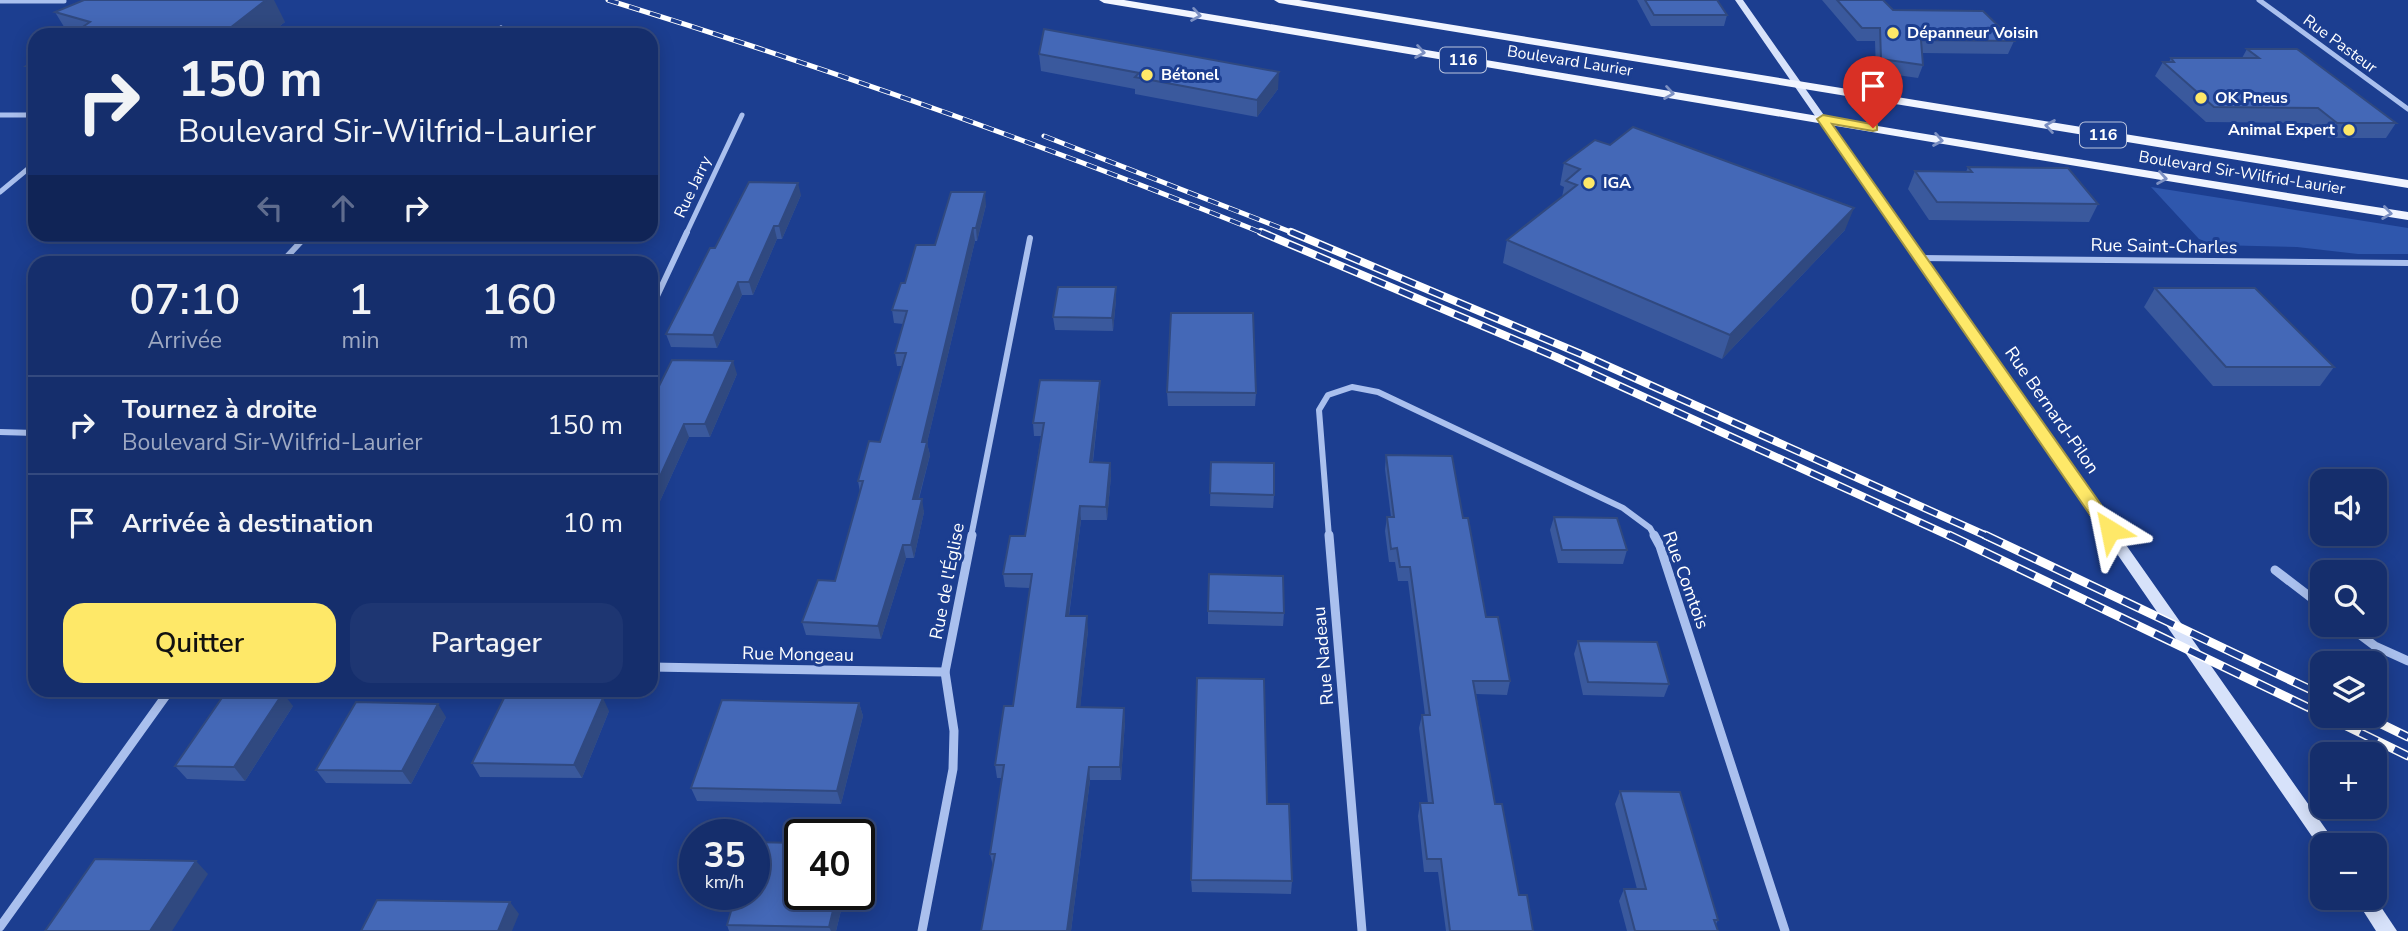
<!DOCTYPE html>
<html lang="fr">
<head>
<meta charset="utf-8">
<style>
	body { margin:0; font-family:"Nunito Sans",sans-serif; background:#1e3672; color:#f1f3f6; height:100vh; display:flex; flex-direction:column; font-size:26px; white-space:nowrap }
	* { box-sizing:border-box; margin:0 }
	p { font-size:23px; color:#9da8c2 }
	.icon { flex:none; width:38px; height:38px; fill:none; stroke:currentColor; stroke-width:2; stroke-linecap:round; stroke-linejoin:round }
	.map { position:relative; flex:1; overflow:hidden }
	.sheet { position:absolute; left:28px; top:256px; width:630px; height:441px; display:flex; flex-direction:column; background:#152e6c; border-radius:21px; box-shadow:0 4px 18px #0003,0 0 0 2px #344a7f }
	.sheet>* { flex:none }
	.hud { position:absolute; left:28px; top:28px; width:630px; height:214px; border-radius:21px; box-shadow:0 4px 18px #0003,0 0 0 2px #344a7f; background:#152e6c; color:#f1f3f6; overflow:hidden }
	.controls { position:absolute; left:2310px; top:469px; display:grid; gap:14px }
	.controls a { display:grid; place-items:center; width:77px; height:77px; border-radius:14px; background:#152e6c; box-shadow:0 4px 18px #0003,0 0 0 2px #344a7f; font-size:35px }
	.speed { position:absolute; left:679px; top:819px; display:flex; gap:14px; font-size:35px; font-weight:700; text-align:center }
	.speed>* { display:grid; place-content:center; width:91px; height:91px; border-radius:50%; background:#152e6c; box-shadow:0 4px 18px #0003,0 0 0 2px #344a7f; line-height:1 }
	.speed small { font-size:18px; font-weight:400 }
	.speed .limit { border:4px solid #111; border-radius:10px; background:#fff; color:#111 }
	.pin { position:absolute; display:grid; place-items:center; width:60px; height:60px; color:#fff; margin:-72px -30px; border-radius:50% 50% 50% 0; rotate:-45deg; box-shadow:0 0 7px #0007 }
	.pin .icon { rotate:45deg }
	.me { position:absolute; width:77px; margin:-38px; rotate:325deg; stroke-linejoin:round; filter:drop-shadow(0 0 5px #0008) }
	.turn { display:flex; align-items:center; gap:24px; height:147px; padding:0 35px; font-size:32px }
	.turn .icon { width:91px; height:91px; stroke-width:2.5 }
	.turn b { display:block; font-size:49px; line-height:60px }
	.lanes { display:flex; align-items:center; height:66px; padding:0 35px; background:#0003; justify-content:center; gap:35px; direction:ltr }
	.lanes .off { opacity:.35 }
	.eta { display:flex; justify-content:space-evenly; align-items:center; height:119px; text-align:center }
	.eta b { font-size:42px; font-weight:600; line-height:49px }
	.action { display:flex; gap:14px; margin-top:auto; padding:14px 35px }
	.action a { flex:1; height:80px; border-radius:21px; background:#fee868; color:#111; font-size:28px; font-weight:600; line-height:80px; text-align:center }
	.action a+a { background:#1e3672; color:#f1f3f6 }
	ul { padding:0; list-style:none }
	li { display:flex; align-items:center; gap:21px; height:98px; padding:0 35px; border-top:2px solid #344a7f }
	li div { flex:1 }
	li b { display:block; font-size:26px }
	li em { font-style:normal }
	.map>svg:first-child { display:block }
	.green { fill:#2f57ad }
	.lines { fill:none; stroke-linecap:round; stroke-linejoin:round }
	.street-far2 { stroke:#aac0ee; stroke-width:5 }
	.street-far1 { stroke:#aac0ee; stroke-width:6 }
	.street { stroke:#aac0ee; stroke-width:9 }
	.secondary { fill:#d7e2fa; fill-rule:evenodd }
	.primary { fill:#f1f5ff; fill-rule:evenodd }
	.rail-far2-casing { stroke:#fff; stroke-width:5 }
	.rail-far1-casing { stroke:#fff; stroke-width:8 }
	.rail-casing { stroke:#fff; stroke-width:9 }
	.rail-far2 { stroke:#1c3e90; stroke-width:3.5; stroke-dasharray:11; stroke-linecap:butt }
	.rail-far1 { stroke:#1c3e90; stroke-width:5; stroke-dasharray:15; stroke-linecap:butt }
	.rail { stroke:#1c3e90; stroke-width:6; stroke-dasharray:19; stroke-linecap:butt }
	.wall { fill:#3a599d }
	.shaded-wall { fill:#304980 }
	.building { fill:#4468b7; stroke:#304980; stroke-width:2 }
	.oneway { stroke:#7c90c2 }
	.route { fill:#fee868; stroke:#a59744; stroke-width:2 }
	.poi-dot { fill:#fee868; stroke:#1c3e90; stroke-width:2.5 }
	.labels { text-anchor:middle; dominant-baseline:central; stroke-width:6; stroke-linejoin:round; paint-order:stroke }
	.far-poi-label { font-size:16px; font-weight:bold; fill:#fff; stroke:#1c3e90; text-anchor:start }
	.far-street-label { font-size:16px; fill:#fff; stroke:#1c3e90 }
	.shield { fill:#1c3e90; stroke:#bbc5de; stroke-width:2 }
	.shield-label { font-size:16px; font-weight:bold; fill:#fff }
	.street-label { font-size:18px; fill:#fff; stroke:#1c3e90 }
</style>
</head>
<body>
<div class="map">
<svg width="2408" height="931" viewBox="0 0 2408 931">
	<rect width="100%" height="100%" fill="#1c3e90"/>
	<polygon class="green" points="2151,187 2408,228 2408,254 2358,254 2297,247 2214,245 2199,239"/>
	<g class="lines">
		<g class="street-far2">
			<polyline points="2259,0 2408,109"/>
			<polyline points="0,1 64,1"/>
			<polyline points="494,35 501,28"/>
			<polyline points="0,115 35,115"/>
			<polyline points="0,192 35,163"/>
			<polyline points="686,234 742,115"/>
		</g>
		<g class="street-far1">
			<polyline points="1920,258 2408,263"/>
			<polyline points="282,262 308,234"/>
			<polyline points="651,309 687,232"/>
			<polyline points="0,432 35,433"/>
			<polyline points="971,537 1030,238"/>
			<polyline points="1329,537 1319,410 1328,395 1352,387 1378,392 1623,508 1650,528 1655,537"/>
		</g>
		<g class="street">
			<polyline points="1329,535 1362,931"/>
			<polyline points="1654,535 1660,546 1785,931"/>
			<polyline points="2275,570 2322,606"/>
			<polyline points="2347,625 2375,646 2408,661"/>
			<polyline points="651,667 945,672"/>
			<polyline points="0,927 170,690"/>
			<polyline points="922,931 953,769 954,731 945,672 972,535"/>
		</g>
		<g class="secondary">
			<polygon points="1735,0 1743,0 2337,845 2322,845 2322,851"/>
			<polygon points="2355,898 2375,898 2397,931 2376,931"/>
		</g>
		<g class="primary">
			<path d="M 1099,0 L 1124,0 C 1552,70 1979,145 2408,212 L 2408,220 C 1973,151 1539,75 1104,3 Z"/>
			<polygon points="1274,0 1299,0 2408,180 2408,188 1279,3"/>
		</g>
		<defs>
			<g id="rail-far2">
				<path d="M 608,0 C 831,69 1049,147 1265,234"/>
				<polyline points="1044,136 1296,234"/>
			</g>
			<g id="rail-far1">
				<polyline points="1261,232 1556,357 1952,537"/>
				<polyline points="1291,232 1581,354 1989,537"/>
			</g>
			<g id="rail">
				<polyline points="1949,535 2322,714"/>
				<polyline points="1985,535 2322,695"/>
				<polyline points="2326,716 2408,756"/>
				<polyline points="2365,716 2408,737"/>
			</g>
		</defs>
		<use href="#rail-far2" class="rail-far2-casing"/>
		<use href="#rail-far1" class="rail-far1-casing"/>
		<use href="#rail" class="rail-casing"/>
		<use href="#rail-far2" class="rail-far2"/>
		<use href="#rail-far1" class="rail-far1"/>
		<use href="#rail" class="rail"/>
	</g>
	<g class="wall">
		<polygon points="1637,0 1717,0 1727,15 1724,26 1651,26"/>
		<polygon points="1822,0 1883,0 1893,10 2014,41 2008,54 1922,53 1923,65 1918,78 1876,72 1875,41 1857,41"/>
		<polygon points="55,12 285,22 268,35 69,35"/>
		<polygon points="2247,49 2396,123 2386,138 2328,138 2309,123 2206,122 2155,76 2163,62 2169,62 2171,58 2242,58"/>
		<polygon points="1039,54 1278,89 1257,117 1135,94 1135,89 1041,71"/>
		<polygon points="35,59 35,80 26,66"/>
		<polygon points="1564,163 1845,230 1722,359 1503,263 1507,240 1562,197 1564,187 1560,185"/>
		<polygon points="1968,167 2098,204 2089,222 1929,220 1908,189 1915,171 1966,172"/>
		<polygon points="801,195 782,239 777,239 753,295 742,295 717,348 671,347 666,334 715,248"/>
		<polygon points="986,205 977,241 975,241 927,443 930,455 919,499 924,512 914,558 906,558 881,639 806,635 802,622 835,581 860,492 858,481 880,442 902,366 897,366 895,353 903,324 894,323 892,310 905,283 935,245"/>
		<polygon points="2155,288 2334,367 2320,386 2213,386 2144,307"/>
		<polygon points="1116,300 1113,331 1055,330 1053,317"/>
		<polygon points="737,374 710,437 689,437 651,521 651,402"/>
		<polygon points="1167,392 1256,393 1255,406 1168,406"/>
		<polygon points="1100,394 1093,462 1110,463 1111,476 1107,520 1081,520 1069,616 1088,630 1080,707 1124,708 1125,721 1121,780 1090,780 1071,931 981,931 993,866 990,854 1002,778 997,778 995,765 1013,706 1030,588 1005,587 1003,574 1025,536 1041,436 1034,436 1033,423"/>
		<polygon points="1386,455 1463,518 1486,617 1510,681 1507,695 1476,694 1495,804 1519,895 1533,931 1446,931 1438,872 1424,872 1418,816 1420,803 1428,803 1419,728 1422,715 1425,715 1408,581 1398,581 1395,562 1389,562 1385,531 1387,517 1391,517 1385,469"/>
		<polygon points="1211,462 1274,495 1273,508 1210,506"/>
		<polygon points="1554,517 1627,550 1623,564 1558,563 1550,530"/>
		<polygon points="1208,611 1284,613 1283,626 1208,624"/>
		<polygon points="1578,641 1669,684 1664,697 1583,695 1574,654"/>
		<polygon points="859,703 863,716 841,804 697,801 691,788"/>
		<polygon points="293,706 245,781 187,779 175,766"/>
		<polygon points="609,711 582,778 480,777 472,763"/>
		<polygon points="446,717 411,784 326,783 316,770"/>
		<polygon points="1620,791 1718,920 1716,924 1718,931 1627,931 1619,901 1624,889 1637,889 1615,804"/>
		<polygon points="1267,804 1292,881 1291,894 1192,892 1191,880"/>
		<polygon points="800,894 845,894 836,931 729,931 727,925"/>
	</g>
	<g class="shaded-wall">
		<polygon points="266,0 274,0 285,22 268,35 221,35"/>
		<polygon points="1279,72 1278,89 1257,117 1257,100"/>
		<polygon points="798,183 801,195 782,239 779,226"/>
		<polygon points="985,192 986,205 977,241 976,228"/>
		<polygon points="1854,208 1845,230 1722,359 1730,335"/>
		<polygon points="774,226 777,239 753,295 749,282"/>
		<polygon points="973,228 975,241 927,443 930,455 915,512 913,499 922,442"/>
		<polygon points="738,282 742,295 717,348 713,335"/>
		<polygon points="1116,287 1116,300 1113,331 1112,318"/>
		<polygon points="733,361 737,374 710,437 705,424"/>
		<polygon points="1100,381 1100,394 1091,476 1090,462"/>
		<polygon points="684,424 689,437 651,521 651,496"/>
		<polygon points="1110,463 1111,476 1107,520 1106,507"/>
		<polygon points="922,499 924,512 914,558 911,545"/>
		<polygon points="1080,506 1081,520 1067,629 1066,616"/>
		<polygon points="903,545 906,558 881,639 878,626"/>
		<polygon points="1087,616 1088,630 1079,720 1077,707"/>
		<polygon points="283,693 293,706 245,781 234,767"/>
		<polygon points="603,698 609,711 582,778 574,765"/>
		<polygon points="859,703 863,716 841,804 837,791"/>
		<polygon points="438,704 446,717 411,784 402,771"/>
		<polygon points="1124,708 1125,721 1121,780 1120,767"/>
		<polygon points="1089,767 1090,780 1071,931 1067,931"/>
		<polygon points="196,861 208,874 172,931 150,931"/>
		<polygon points="837,894 845,894 836,931 831,931 829,927"/>
		<polygon points="510,902 519,914 512,931 498,931"/>
	</g>
	<g class="building">
		<polygon points="84,0 266,0 221,35 71,35 90,22 55,12"/>
		<polygon points="1645,0 1717,0 1727,15 1654,15"/>
		<polygon points="1837,0 1883,0 1893,10 1983,11 2014,41 1921,40 1923,65 1881,59 1880,28 1862,28"/>
		<polygon points="1044,29 1279,72 1257,100 1135,77 1139,73 1039,54"/>
		<polygon points="2247,49 2297,49 2396,123 2337,123 2318,108 2214,107 2163,62 2174,62 2171,58 2259,58"/>
		<polygon points="35,59 35,66 26,66"/>
		<polygon points="1633,127 1854,208 1730,335 1507,240 1577,185 1566,181 1580,169 1564,163 1595,140 1610,145"/>
		<polygon points="1968,167 2068,168 2098,204 1937,202 1915,171 1972,172"/>
		<polygon points="749,182 798,183 779,226 774,226 749,282 738,282 713,335 666,334 710,248 715,248"/>
		<polygon points="951,192 985,192 976,228 973,228 922,442 927,442 913,499 922,499 911,545 903,545 878,626 802,622 818,580 835,581 863,481 858,481 869,441 880,442 906,353 895,353 907,311 892,310 901,283 905,283 916,245 935,245"/>
		<polygon points="1058,287 1116,287 1112,318 1053,317"/>
		<polygon points="2155,288 2255,288 2334,367 2226,367"/>
		<polygon points="1171,313 1253,313 1256,393 1167,392"/>
		<polygon points="672,360 733,361 705,424 684,424 651,496 651,402"/>
		<polygon points="1040,380 1100,381 1090,462 1110,463 1106,507 1080,506 1066,616 1087,616 1077,707 1124,708 1120,767 1089,767 1067,931 981,931 995,854 990,854 1004,765 995,765 1004,706 1013,706 1032,574 1003,574 1010,536 1025,536 1044,423 1033,423"/>
		<polygon points="1386,455 1452,456 1463,518 1468,518 1486,617 1498,617 1510,681 1473,681 1495,804 1502,804 1519,895 1527,895 1533,931 1450,931 1441,859 1427,859 1420,803 1433,803 1422,715 1430,715 1410,567 1400,567 1397,548 1391,549 1387,517 1394,517"/>
		<polygon points="1211,462 1274,463 1274,495 1210,493"/>
		<polygon points="1554,517 1617,518 1627,550 1562,550"/>
		<polygon points="1209,574 1283,576 1284,613 1208,611"/>
		<polygon points="1578,641 1657,642 1669,684 1588,682"/>
		<polygon points="1197,678 1264,679 1267,804 1289,804 1292,881 1191,880"/>
		<polygon points="226,692 283,693 234,767 175,766"/>
		<polygon points="505,696 603,698 574,765 472,763"/>
		<polygon points="722,700 859,703 837,791 691,788"/>
		<polygon points="356,702 438,704 402,771 316,770"/>
		<polygon points="1620,791 1680,792 1718,920 1714,920 1718,931 1635,931 1624,889 1646,889"/>
		<polygon points="754,842 800,843 800,894 837,894 829,927 727,925 736,894 754,894"/>
		<polygon points="95,859 196,861 150,931 45,931"/>
		<polygon points="377,900 510,902 498,931 361,931"/>
	</g>
	<defs><path id="oneway-chevron" d="M-2-3.5L2.5 0L-2 3.5" fill="none" stroke-width="1.6" stroke-linecap="round" stroke-linejoin="round" transform="scale(1.75)"/></defs>
	<g class="oneway">
		<use href="#oneway-chevron" transform="translate(1196 15) rotate(10)"/>
		<use href="#oneway-chevron" transform="translate(1420 52) rotate(9)"/>
		<use href="#oneway-chevron" transform="translate(1669 93) rotate(9)"/>
		<use href="#oneway-chevron" transform="translate(2050 126) rotate(-171)"/>
		<use href="#oneway-chevron" transform="translate(1938 140) rotate(10)"/>
		<use href="#oneway-chevron" transform="translate(2162 178) rotate(9)"/>
		<use href="#oneway-chevron" transform="translate(2387 213) rotate(8)"/>
	</g>
	<polygon class="route" points="1823,115 1877,125 1877,130 1873,131 1832,124 2116,526 2118,530 2116,535 2104,535 1817,119"/>
	<g class="poi-dot">
		<circle cx="1893" cy="33" r="7"/>
		<circle cx="1147" cy="75" r="7"/>
		<circle cx="2201" cy="98" r="7"/>
		<circle cx="2349" cy="130" r="7"/>
		<circle cx="1589" cy="183" r="7"/>
	</g>
	<g class="labels">
		<g class="far-poi-label">
			<text x="1907" y="33">Dépanneur Voisin</text>
			<text x="1161" y="75">Bétonel</text>
			<text x="2215" y="98">OK Pneus</text>
			<text x="2335" y="130" text-anchor="end">Animal Expert</text>
			<text x="1603" y="183">IGA</text>
		</g>
		<g class="far-street-label">
			<text transform="translate(2340 44) rotate(36)">Rue Pasteur</text>
			<text transform="translate(1570 61) rotate(9)">Boulevard Laurier</text>
			<text transform="translate(2242 173) rotate(9)">Boulevard Sir-Wilfrid-Laurier</text>
			<text transform="translate(693 187) rotate(-65)">Rue Jarry</text>
		</g>
		<g class="shield">
			<rect x="1440" y="47.5" width="46" height="25" rx="5"/>
			<rect x="2080" y="122.5" width="46" height="25" rx="5"/>
		</g>
		<g class="shield-label">
			<text x="1463" y="60">116</text>
			<text x="2103" y="135">116</text>
		</g>
		<g class="street-label">
			<text transform="translate(2164 246) rotate(1)">Rue Saint-Charles</text>
			<text transform="translate(2052 410) rotate(55)">Rue Bernard-Pilon</text>
			<text transform="translate(1686 580) rotate(70)">Rue Comtois</text>
			<text transform="translate(947 581) rotate(-79)">Rue de l'Église</text>
			<text transform="translate(798 654) rotate(1)">Rue Mongeau</text>
			<text transform="translate(1323 656) rotate(-95)">Rue Nadeau</text>
		</g>
	</g>
</svg>
<div class="controls">
<a><svg class="icon" aria-label="sound" viewBox="0 0 24 24"><path d="M4 9h4l5-4v14l-5-4H4zM17 9q2 3 0 6"/></svg></a>
<a><svg class="icon" aria-label="search" viewBox="0 0 24 24"><circle cx="10" cy="10" r="6"/><path d="M15 15l6 6"/></svg></a>
<a><svg class="icon" aria-label="layers" viewBox="0 0 24 24"><path d="M12 4l9 5-9 5-9-5zM3 14l9 5 9-5"/></svg></a>
<a>+</a>
<a>−</a>
</div>
<div class="speed"><div>35<small>km/h</small></div><div class="limit">40</div></div>
<div class="pin" style="left:1873px;top:128px;background:#d93025"><svg class="icon" aria-label="arrive" viewBox="0 0 24 24"><path d="M6 21V4h12l-3 4 3 4H6"/></svg></div>
<svg class="me" style="left:2110px;top:530px" viewBox="-20 -20 40 40"><path d="M0-17L14 15 0 8-14 15z" fill="#fee868" stroke="#fff" stroke-width="4"/></svg>
<div class="hud">
<div class="turn"><svg class="icon" aria-label="right" viewBox="0 0 24 24"><path d="M7 20v-9h11M14 6l5 5-5 5"/></svg><div><b>150 m</b>Boulevard Sir-Wilfrid-Laurier</div></div>
<div class="lanes"><svg class="icon off" aria-label="left" viewBox="0 0 24 24"><path d="M17 20v-9H6M10 6l-5 5 5 5"/></svg><svg class="icon off" aria-label="ahead" viewBox="0 0 24 24"><path d="M12 20V5M6 11l6-6 6 6"/></svg><svg class="icon" aria-label="right" viewBox="0 0 24 24"><path d="M7 20v-9h11M14 6l5 5-5 5"/></svg></div>
</div>
<section class="sheet">
<div class="eta">
<div><b>07:10</b><p>Arrivée</p></div>
<div><b>1</b><p>min</p></div>
<div><b>160</b><p>m</p></div>
</div>
<ul>
<li><svg class="icon" aria-label="right" viewBox="0 0 24 24"><path d="M7 20v-9h11M14 6l5 5-5 5"/></svg><div><b>Tournez à droite</b><p>Boulevard Sir-Wilfrid-Laurier</p></div><em>150 m</em></li>
<li><svg class="icon" aria-label="arrive" viewBox="0 0 24 24"><path d="M6 21V4h12l-3 4 3 4H6"/></svg><div><b>Arrivée à destination</b></div><em>10 m</em></li>
</ul>
<div class="action"><a>Quitter</a><a>Partager</a></div>
</section>
</div>
</body>
</html>
